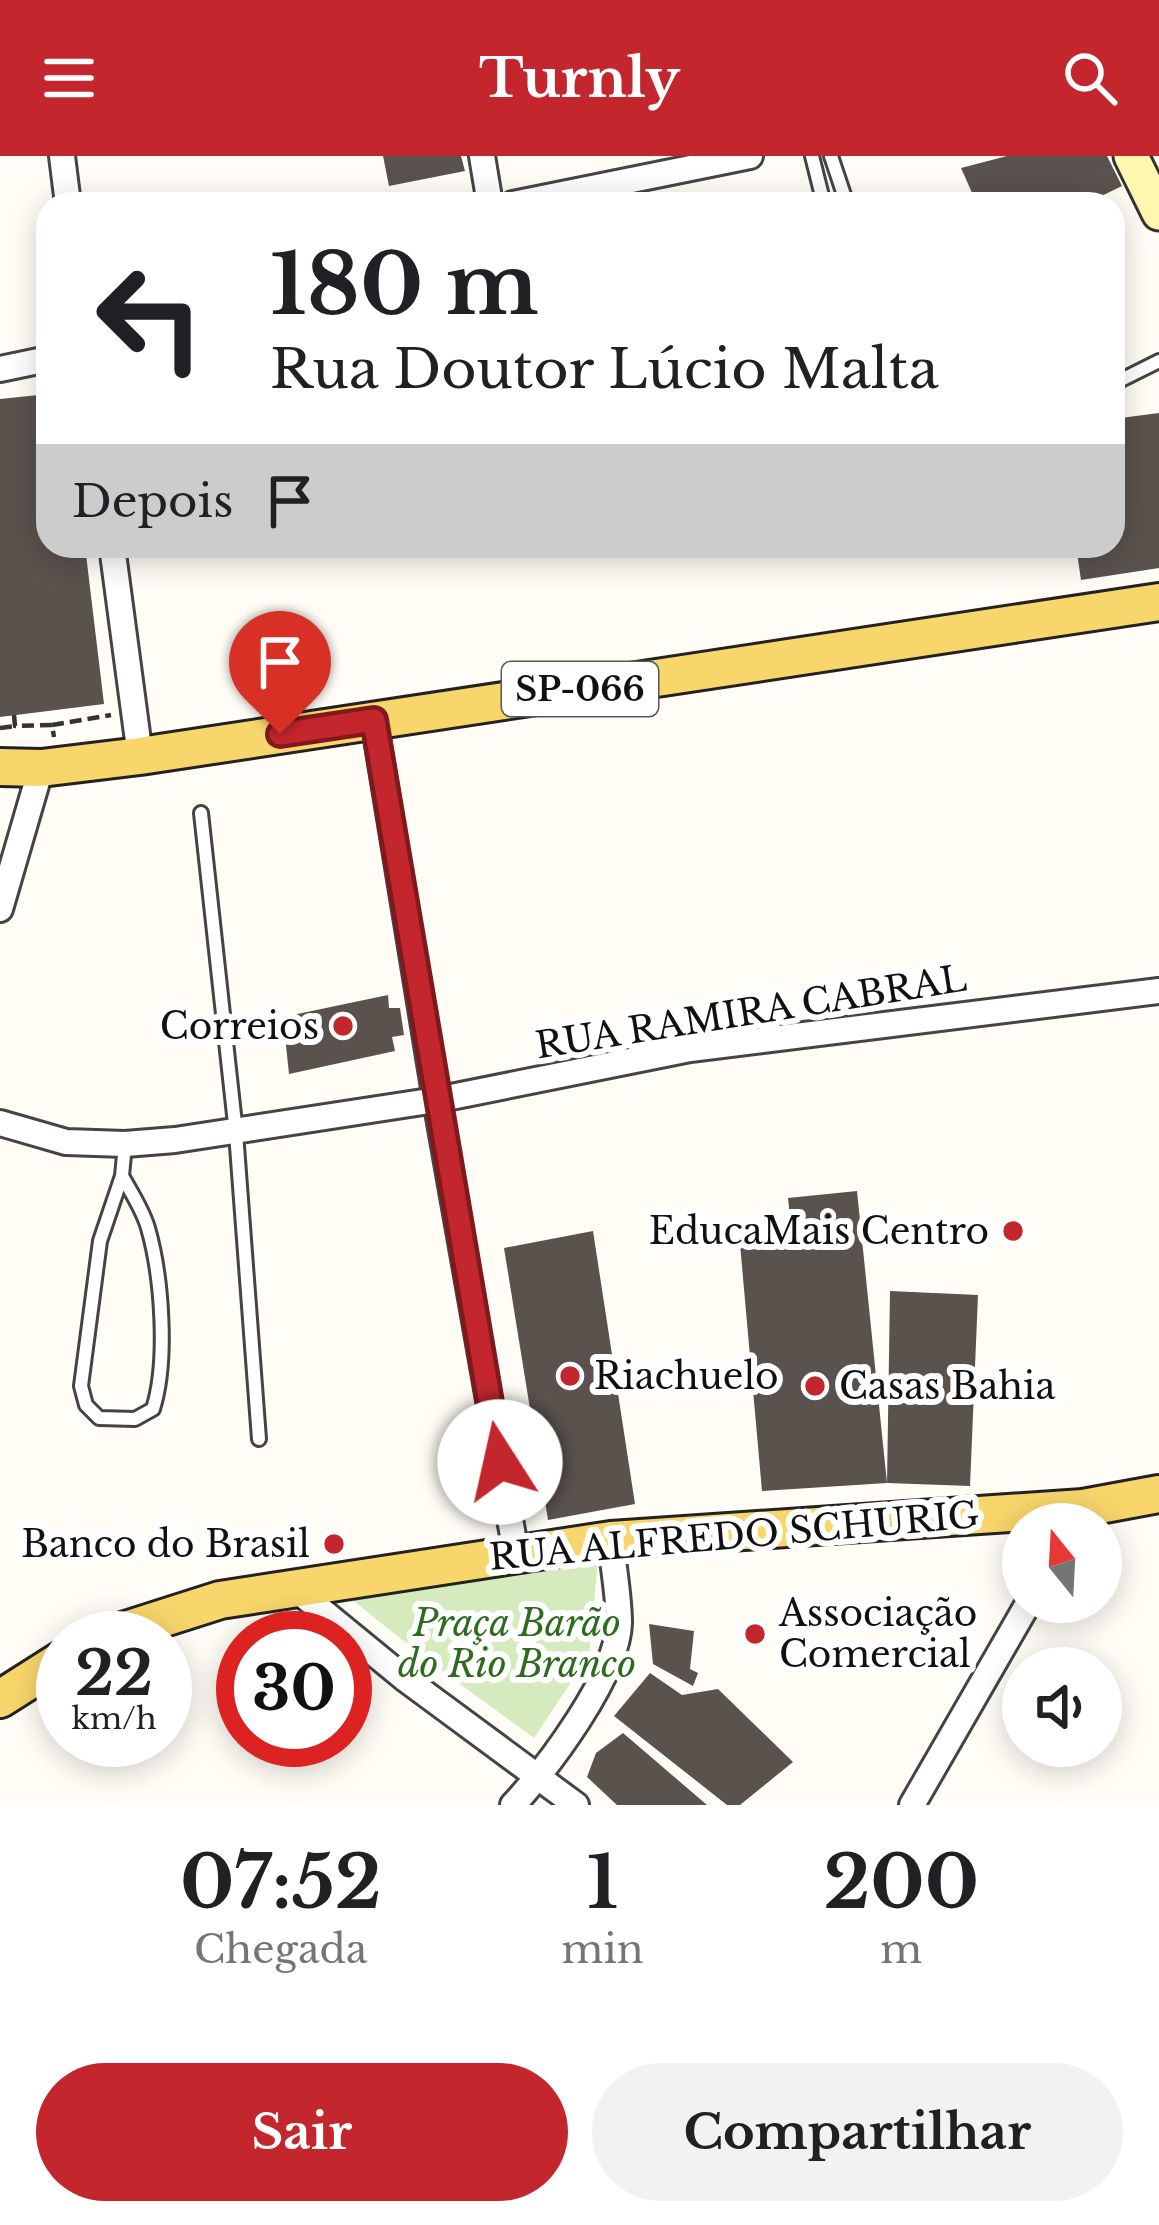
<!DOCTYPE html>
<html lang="pt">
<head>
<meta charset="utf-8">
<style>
	body { margin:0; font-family:"Libre Baskerville",serif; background:#f2f2f2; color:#202124; height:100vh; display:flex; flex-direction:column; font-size:45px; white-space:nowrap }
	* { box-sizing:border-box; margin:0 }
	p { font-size:39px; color:#757577 }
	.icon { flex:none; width:66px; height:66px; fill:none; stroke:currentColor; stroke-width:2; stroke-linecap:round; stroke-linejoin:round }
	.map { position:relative; height:1649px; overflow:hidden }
	.side { display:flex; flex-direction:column; background:#fff; flex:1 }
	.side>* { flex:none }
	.banner { position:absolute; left:36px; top:36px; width:1089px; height:366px; border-radius:36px; box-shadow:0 6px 30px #0003; background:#fff; color:#202124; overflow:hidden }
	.needle { width:78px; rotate:342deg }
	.tools { position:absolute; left:1002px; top:1347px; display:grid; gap:24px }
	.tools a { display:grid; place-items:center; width:120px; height:120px; border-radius:50%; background:#fff; box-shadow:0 6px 30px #0003; font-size:60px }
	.speed { position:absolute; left:36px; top:1455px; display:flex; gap:24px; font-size:60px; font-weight:700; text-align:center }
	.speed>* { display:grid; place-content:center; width:156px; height:156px; border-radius:50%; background:#fff; box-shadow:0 6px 30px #0003; line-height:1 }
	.speed small { font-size:30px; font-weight:400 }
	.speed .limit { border:18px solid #d22; background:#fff; color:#111 }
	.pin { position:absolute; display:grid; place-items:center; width:102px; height:102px; color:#fff; margin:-123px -51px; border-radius:50% 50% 50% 0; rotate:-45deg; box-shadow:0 0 12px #0007 }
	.pin .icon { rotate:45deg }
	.me { position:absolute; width:132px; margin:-66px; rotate:350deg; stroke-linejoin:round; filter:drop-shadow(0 0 9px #0008) }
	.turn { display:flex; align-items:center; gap:42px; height:252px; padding:0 36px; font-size:54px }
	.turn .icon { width:156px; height:156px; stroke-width:2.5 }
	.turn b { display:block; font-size:84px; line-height:102px }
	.then { display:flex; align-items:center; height:114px; padding:0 36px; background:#0003; gap:24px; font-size:45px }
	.eta { display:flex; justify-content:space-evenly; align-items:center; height:204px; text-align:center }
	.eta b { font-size:72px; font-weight:700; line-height:84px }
	.cta { display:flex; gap:24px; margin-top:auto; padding:24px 36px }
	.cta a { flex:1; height:138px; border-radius:72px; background:#c4262e; color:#fff; font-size:48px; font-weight:700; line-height:138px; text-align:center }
	.cta a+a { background:#f2f2f2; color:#202124 }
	header { display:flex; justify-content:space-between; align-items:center; height:156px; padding:0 36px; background:#c4262e; color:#fff; font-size:54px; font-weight:700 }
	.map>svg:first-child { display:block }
	.green { fill:#d5ebbd }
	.building { fill:#5a524d }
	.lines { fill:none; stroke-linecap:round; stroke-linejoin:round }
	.service-casing { stroke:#444; stroke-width:18 }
	.minor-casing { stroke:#444; stroke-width:30 }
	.secondary-casing { stroke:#333; stroke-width:39 }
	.primary-casing { stroke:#222; stroke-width:42 }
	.path { stroke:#333; stroke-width:4.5; stroke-dasharray:12 6; stroke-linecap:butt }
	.service { stroke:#fff; stroke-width:12 }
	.minor { stroke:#fff; stroke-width:24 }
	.secondary { stroke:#fff6b0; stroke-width:33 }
	.primary { stroke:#f9d66b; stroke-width:36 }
	.route-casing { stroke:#7f191e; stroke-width:30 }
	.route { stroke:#c4262e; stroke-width:21 }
	.poi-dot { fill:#c4262e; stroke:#fff; stroke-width:4.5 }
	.labels { text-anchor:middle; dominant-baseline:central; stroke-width:12; stroke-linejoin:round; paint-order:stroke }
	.shield { fill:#fff; stroke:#585858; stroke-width:3 }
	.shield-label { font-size:33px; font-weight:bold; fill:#111 }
	.street-label { font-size:36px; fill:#111; stroke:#fff }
	.poi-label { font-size:36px; fill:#111; stroke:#fff; text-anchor:end }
	.park-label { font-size:36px; font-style:italic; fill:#2f6b1f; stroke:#fff }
</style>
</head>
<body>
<header><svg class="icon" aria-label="menu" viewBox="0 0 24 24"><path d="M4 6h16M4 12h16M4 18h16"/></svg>Turnly<svg class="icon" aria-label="search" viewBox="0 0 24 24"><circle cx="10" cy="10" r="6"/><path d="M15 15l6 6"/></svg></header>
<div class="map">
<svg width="1159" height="1649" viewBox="0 0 1159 1649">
	<rect width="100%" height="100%" fill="#fffdf5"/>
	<polygon class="green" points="598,1405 589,1499 534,1582 431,1507 345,1438 506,1421"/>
	<g class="building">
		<polygon points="383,0 461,0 465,15 389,30"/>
		<polygon points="1007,0 1107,0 1122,30 1085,48 977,48 961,12"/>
		<polygon points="48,238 48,390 85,390 104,548 0,561 0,243"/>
		<polygon points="1159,257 1159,412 1081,424 1076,390 1113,390 1113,263"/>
		<polygon points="388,839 389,852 400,852 404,879 392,881 395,895 289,918 283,861"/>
		<polygon points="857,1035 887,1327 762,1335 740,1088 792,1080 788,1042"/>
		<polygon points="593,1075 635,1348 548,1364 504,1092"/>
		<polygon points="890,1135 978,1139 970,1330 887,1327"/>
		<polygon points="649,1468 694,1475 690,1513 698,1517 693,1530 653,1508"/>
		<polygon points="650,1517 682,1539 718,1533 793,1606 740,1649 727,1649 614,1560"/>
		<polygon points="623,1577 707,1649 617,1649 587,1621 596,1597"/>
	</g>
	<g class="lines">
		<defs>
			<g id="service">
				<polyline points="812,0 824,48"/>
				<polyline points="831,0 847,48"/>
				<polyline points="1113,228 1159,205"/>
				<polyline points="201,657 236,977 259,1283"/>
				<path d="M 122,1020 C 131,1036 143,1054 148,1072 C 162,1121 168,1205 153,1253 L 135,1263 L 99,1262 L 86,1249 L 81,1230 L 100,1085 L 122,1020 L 125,988"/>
			</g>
			<g id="minor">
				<polyline points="62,0 68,48"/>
				<polyline points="482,0 490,48"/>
				<polyline points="513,48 750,0"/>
				<polyline points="0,213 48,203"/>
				<polyline points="112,390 140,600"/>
				<polyline points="374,564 436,944 516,1397"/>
				<polyline points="0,753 41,612"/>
				<polyline points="0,967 66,986 125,988 175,984 436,944 690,893 1159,835"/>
				<polyline points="293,1431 404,1522 576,1649"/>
				<path d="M 513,1649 C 548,1611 618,1519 619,1467 C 619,1440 613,1411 611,1384"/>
				<polyline points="912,1649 1029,1446"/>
			</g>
			<polyline id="secondary" points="1131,0 1159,57"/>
			<g id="primary">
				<polyline points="0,611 41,612 140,600 1159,446"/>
				<polyline points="101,1482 220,1444 611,1384 1083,1352 1159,1338"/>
				<polyline points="0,1543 63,1503"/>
			</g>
		</defs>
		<use href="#service" class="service-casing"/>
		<use href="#minor" class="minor-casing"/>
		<use href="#secondary" class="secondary-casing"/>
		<use href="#primary" class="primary-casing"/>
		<g class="path">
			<polyline points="14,559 15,570 52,569 54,581"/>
			<polyline points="52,569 111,559"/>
			<polyline points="0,572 15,570"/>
		</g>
		<use href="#service" class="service"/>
		<use href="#minor" class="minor"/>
		<use href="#secondary" class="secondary"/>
		<use href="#primary" class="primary"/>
	</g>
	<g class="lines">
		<defs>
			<polyline id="route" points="280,578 374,564 500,1306"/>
		</defs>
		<use href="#route" class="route-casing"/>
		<use href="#route" class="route"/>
	</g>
	<g class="poi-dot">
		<circle cx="343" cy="870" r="12"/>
		<circle cx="1013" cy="1075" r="12"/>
		<circle cx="570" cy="1220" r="12"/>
		<circle cx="815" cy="1230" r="12"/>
		<circle cx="334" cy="1388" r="12"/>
		<circle cx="755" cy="1478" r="12"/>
	</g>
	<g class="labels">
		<rect class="shield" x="502" y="506" width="156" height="54" rx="9"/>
		<g class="shield-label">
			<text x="580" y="533">SP-066</text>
		</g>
		<g class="street-label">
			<text transform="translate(751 856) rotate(-9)">RUA RAMIRA CABRAL</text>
			<text transform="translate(734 1380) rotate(-5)">RUA ALFREDO SCHURIG</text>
		</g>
		<g class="poi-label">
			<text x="319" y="870">Correios</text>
			<text x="989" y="1075">EducaMais Centro</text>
			<text x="594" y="1220" text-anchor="start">Riachuelo</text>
			<text x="839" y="1230" text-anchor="start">Casas Bahia</text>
			<text x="310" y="1388">Banco do Brasil</text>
			<text x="779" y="1457" text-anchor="start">Associação<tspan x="779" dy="41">Comercial</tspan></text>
		</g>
		<g class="park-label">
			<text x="517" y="1467">Praça Barão<tspan x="517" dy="41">do Rio Branco</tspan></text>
		</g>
	</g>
</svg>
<div class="tools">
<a><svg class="needle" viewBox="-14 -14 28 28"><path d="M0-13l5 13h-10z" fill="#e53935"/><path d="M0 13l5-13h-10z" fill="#757577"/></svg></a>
<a><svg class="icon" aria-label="sound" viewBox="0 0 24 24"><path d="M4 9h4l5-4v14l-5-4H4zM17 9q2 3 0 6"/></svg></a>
</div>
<div class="speed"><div>22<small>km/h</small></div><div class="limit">30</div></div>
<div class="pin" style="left:280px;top:578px;background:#d93025"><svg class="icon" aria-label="arrive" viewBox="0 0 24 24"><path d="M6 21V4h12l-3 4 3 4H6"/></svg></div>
<svg class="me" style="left:500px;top:1306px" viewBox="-20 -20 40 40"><circle r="19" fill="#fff"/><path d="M0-13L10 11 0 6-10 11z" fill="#c4262e"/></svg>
<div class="banner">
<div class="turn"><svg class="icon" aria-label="left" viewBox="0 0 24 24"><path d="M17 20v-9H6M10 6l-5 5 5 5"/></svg><div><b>180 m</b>Rua Doutor Lúcio Malta</div></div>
<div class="then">Depois<svg class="icon" aria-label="arrive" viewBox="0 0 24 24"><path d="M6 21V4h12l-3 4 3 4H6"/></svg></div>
</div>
</div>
<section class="side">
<div class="eta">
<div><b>07:52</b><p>Chegada</p></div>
<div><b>1</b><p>min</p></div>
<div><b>200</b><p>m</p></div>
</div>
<div class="cta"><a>Sair</a><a>Compartilhar</a></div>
</section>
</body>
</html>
